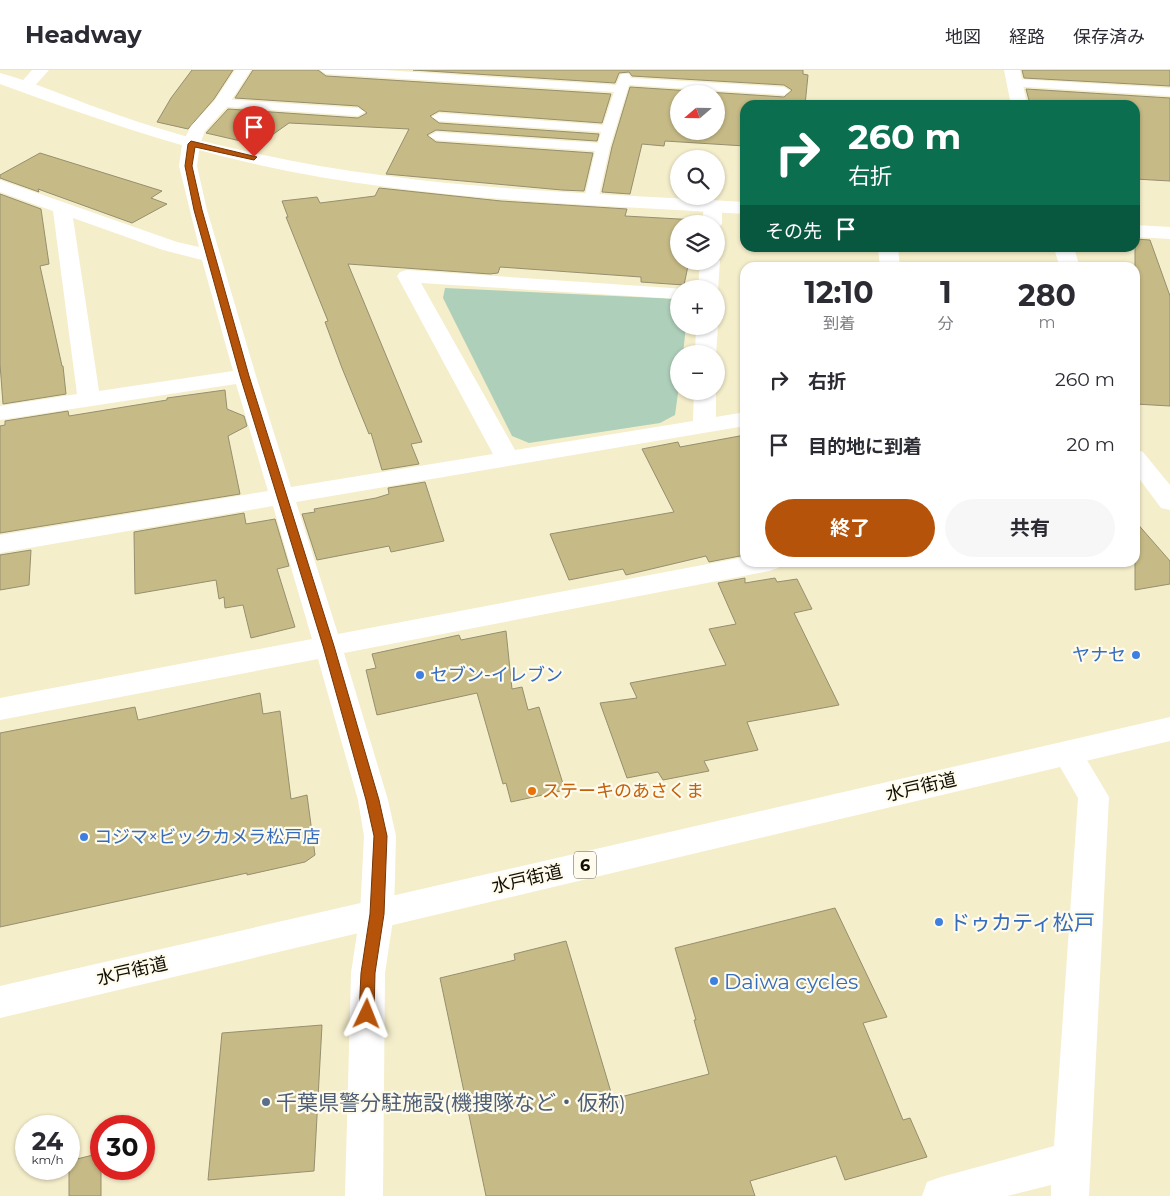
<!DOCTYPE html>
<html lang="ja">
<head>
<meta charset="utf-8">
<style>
	body { margin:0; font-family:Montserrat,"Noto Sans JP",sans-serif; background:#f7f7f7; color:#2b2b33; height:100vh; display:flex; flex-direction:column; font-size:19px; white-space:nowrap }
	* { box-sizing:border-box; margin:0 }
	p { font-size:16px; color:#7c7c81 }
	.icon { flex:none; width:28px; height:28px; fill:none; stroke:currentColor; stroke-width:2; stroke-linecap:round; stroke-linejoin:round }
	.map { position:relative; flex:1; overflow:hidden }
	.side { position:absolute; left:740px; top:192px; width:400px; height:305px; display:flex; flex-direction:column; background:#fff; border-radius:15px; box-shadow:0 1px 4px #0004 }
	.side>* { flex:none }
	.hud { position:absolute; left:740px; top:30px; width:400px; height:152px; border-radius:15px; box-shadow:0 1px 4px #0004; background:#0b6e4f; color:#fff; overflow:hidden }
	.needle { width:32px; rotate:250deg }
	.fabs { position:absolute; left:670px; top:15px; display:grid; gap:10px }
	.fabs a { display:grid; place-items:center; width:55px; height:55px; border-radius:50%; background:#fff; box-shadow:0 1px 4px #0004; font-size:25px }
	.speed { position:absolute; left:15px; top:1045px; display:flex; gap:10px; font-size:25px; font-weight:700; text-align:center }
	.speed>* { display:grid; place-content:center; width:65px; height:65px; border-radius:50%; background:#fff; box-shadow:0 1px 4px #0004; line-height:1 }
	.speed small { font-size:12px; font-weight:400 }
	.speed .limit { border:8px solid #d22; background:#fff; color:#111 }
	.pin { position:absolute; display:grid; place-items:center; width:42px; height:42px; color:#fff; margin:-51px -21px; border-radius:50% 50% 50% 0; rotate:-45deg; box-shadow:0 0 5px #0007 }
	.pin .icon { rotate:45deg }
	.me { position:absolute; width:55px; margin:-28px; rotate:2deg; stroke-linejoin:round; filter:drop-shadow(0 0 4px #0008) }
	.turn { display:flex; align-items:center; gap:18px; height:105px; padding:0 25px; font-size:22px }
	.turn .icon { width:65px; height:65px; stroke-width:2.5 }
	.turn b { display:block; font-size:35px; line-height:42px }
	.then { display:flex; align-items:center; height:48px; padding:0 25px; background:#0003; gap:10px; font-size:19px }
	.eta { display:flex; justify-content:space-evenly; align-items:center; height:85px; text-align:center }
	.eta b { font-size:30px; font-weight:700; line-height:35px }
	.cta { display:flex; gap:10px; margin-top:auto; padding:10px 25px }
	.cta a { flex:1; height:58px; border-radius:30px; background:#b45309; color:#fff; font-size:20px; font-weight:700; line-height:58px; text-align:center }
	.cta a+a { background:#f7f7f7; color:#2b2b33 }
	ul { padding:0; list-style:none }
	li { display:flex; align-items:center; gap:15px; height:65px; padding:0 25px }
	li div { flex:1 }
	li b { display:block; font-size:19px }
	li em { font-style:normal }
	header { display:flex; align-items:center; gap:30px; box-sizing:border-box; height:70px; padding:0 25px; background:#fff; border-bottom:1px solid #e1e1e2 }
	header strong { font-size:24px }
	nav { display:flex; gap:28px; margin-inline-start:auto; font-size:18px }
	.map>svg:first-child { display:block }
	.green { fill:#aecfba }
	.building { fill:#c6ba86; stroke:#968f6f; fill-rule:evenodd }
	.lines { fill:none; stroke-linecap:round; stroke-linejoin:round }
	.service { fill:#fff; fill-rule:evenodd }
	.minor { fill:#fff; fill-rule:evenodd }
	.tertiary { fill:#fff; fill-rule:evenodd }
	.trunk { fill:#fff; fill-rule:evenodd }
	.route { fill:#b45309; stroke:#753606 }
	.shop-dot { fill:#3f7fe0; stroke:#fefbed; stroke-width:2 }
	.food-dot { fill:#e8710a; stroke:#fefbed; stroke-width:2 }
	.service-dot { fill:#5c6f8a; stroke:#fefbed; stroke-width:2 }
	.labels { text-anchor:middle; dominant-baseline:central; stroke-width:4.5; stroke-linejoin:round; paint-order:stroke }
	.shield { fill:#fefbed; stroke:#585549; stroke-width:1 }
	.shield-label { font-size:16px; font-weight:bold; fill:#110e03 }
	.shop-label { font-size:18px; fill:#366cbe; stroke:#fefbed; text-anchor:start }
	.street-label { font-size:18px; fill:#110e03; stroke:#fefbed }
	.food-label { font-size:18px; fill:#c56008; stroke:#fefbed; text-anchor:start }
	.near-shop-label { font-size:21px; fill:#366cbe; stroke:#fefbed; text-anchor:start }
	.near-service-label { font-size:21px; fill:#4e5e75; stroke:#fefbed; text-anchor:start }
</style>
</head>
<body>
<header>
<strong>Headway</strong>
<nav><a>地図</a><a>経路</a><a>保存済み</a></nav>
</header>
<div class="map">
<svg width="1170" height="1126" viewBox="0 0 1170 1126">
	<rect width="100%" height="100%" fill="#f5eecb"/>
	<polygon class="green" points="445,218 678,229 679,256 686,256 683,284 679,284 679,316 675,345 660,353 529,373 512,366 443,228"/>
	<g class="building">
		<polygon points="192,0 233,0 214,29 188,59 157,52 171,28"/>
		<polygon points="253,0 318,0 326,6 611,24 602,53 439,41 430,46 439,53 599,64 597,71 436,60 427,65 436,72 593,83 584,121 562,120 386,104 409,59 289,53 258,75 206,63 228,39 358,48 367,43 358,36 235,28"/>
		<path d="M 413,0 L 803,0 L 803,4 L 808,5 L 805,35 L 745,35 L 745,76 L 665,71 L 664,76 L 642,74 L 630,124 L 602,122 L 612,77 L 630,17 L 784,27 L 792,20 L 784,15 L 632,6 L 629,2 L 619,3 L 615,13 ZM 679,24 L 716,24 L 716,61 L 679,61 Z"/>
		<polygon points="1022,0 1170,0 1170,16 1024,8"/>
		<polygon points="1026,19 1170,28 1170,111 1135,109 1135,35 1033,35 1030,34"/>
		<polygon points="40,83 162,121 151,128 167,134 132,153 38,119 39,122 0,108 0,105"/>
		<polygon points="379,118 501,131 627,139 625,146 697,150 696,154 679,154 679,191 689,191 684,215 641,212 641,207 500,197 498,203 490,204 348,194 422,372 411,374 419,394 382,400 371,363 369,364 342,298 325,252 328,251 286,147 288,147 282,131 317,127 320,133 375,126"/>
		<polygon points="0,124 41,139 49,194 40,196 62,296 63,296 66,324 3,334 0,294"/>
		<polygon points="1135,169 1150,170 1170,226 1170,336 1135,334"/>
		<polygon points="225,320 227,339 244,346 247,356 228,366 240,424 0,463 0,356 5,355 5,351 68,341 69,346 167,330 167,328"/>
		<polygon points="745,365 745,485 709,492 706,486 626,505 623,499 569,510 550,464 674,442 642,379 678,372 680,377"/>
		<polygon points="425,412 444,471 391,482 389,476 317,490 302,444 315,442 314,439 376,428 389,424 388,418"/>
		<polygon points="244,443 246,454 275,449 289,496 277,499 295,557 251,568 243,535 225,538 224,527 219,529 216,510 135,524 134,462"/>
		<polygon points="1135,451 1170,491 1170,514 1135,520"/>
		<polygon points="31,480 29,515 0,520 0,485"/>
		<polygon points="745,508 745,513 775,508 777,512 797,509 812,539 794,543 839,635 747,652 758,680 704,691 709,701 663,710 658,702 627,708 600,633 637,628 630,613 726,595 709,559 736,554 718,513"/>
		<polygon points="506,561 512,619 522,617 528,640 539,637 565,720 511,732 506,713 503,714 477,623 377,645 366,600 376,598 372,584 459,565 461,570"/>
		<polygon points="260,623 263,644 280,641 291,729 307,725 315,785 305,792 247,805 247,803 0,857 0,663 135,637 138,650"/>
		<polygon points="835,838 887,947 863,953 903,1050 910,1048 927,1087 845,1110 836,1086 750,1111 755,1126 486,1126 440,908 515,890 514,884 566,871 613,1029 709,1004 694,950 696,950 675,878"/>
		<polygon points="322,955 314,1101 208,1110 222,963"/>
		<polygon points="101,1083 101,1126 69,1126 69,1091"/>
	</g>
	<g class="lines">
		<g class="service">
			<polygon points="320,0 384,0 616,15 621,4 629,4 631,8 784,17 790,21 784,25 629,15 610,77 598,130 596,133 586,133 584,130 595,81 436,70 429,66 436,62 598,73 601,62 439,51 432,47 439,43 603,55 614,22 326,4"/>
			<polygon points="1015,9 1170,18 1170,26 1011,16 1009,13 1011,10"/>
			<polygon points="221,29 358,38 365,42 358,46 216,36 215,33"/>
		</g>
		<g class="minor">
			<polygon points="32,0 49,0 31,20 19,20 17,17"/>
			<path d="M 235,0 L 251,0 L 227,37 L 205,61 L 200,74 L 197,96 L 207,140 L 256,306 L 291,417 L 493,384 L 397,206 L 400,202 L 407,200 L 686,219 L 679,219 L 679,229 L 421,213 L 515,380 L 693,351 L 694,321 L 716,321 L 716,347 L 745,342 L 745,356 L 296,432 L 338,564 L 745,487 L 745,492 L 782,492 L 778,498 L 769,501 L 344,583 L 388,730 L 396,766 L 394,844 L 385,903 L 383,1126 L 345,1126 L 351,903 L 360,844 L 364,766 L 358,730 L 318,589 L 0,650 L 0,628 L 312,569 L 273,436 L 0,483 L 0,465 L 268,421 L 236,314 L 0,350 L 0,336 L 77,324 L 53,141 L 0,122 L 0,110 L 177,172 L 199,177 L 179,96 L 182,74 L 191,56 L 215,30 ZM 73,148 L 163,180 L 202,190 L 233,301 L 99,321 Z"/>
			<polygon points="1004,0 1020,0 1027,35 1011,35"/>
			<polygon points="713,130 720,132 722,136 722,154 716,159 716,154 702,154 704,136 706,132"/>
			<polygon points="878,178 898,178 900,198 880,198"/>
			<polygon points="1054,178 1074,178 1080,198 1060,198"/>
			<polygon points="716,187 720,191 718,219 716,222 716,219 698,219 700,191 716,191"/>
			<polygon points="716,254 718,256 716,285 695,284 696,256 716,256"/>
			<polygon points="1135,379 1143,382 1170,415 1170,440 1161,438 1135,403"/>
			<polygon points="1067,671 1078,675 1109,727 1089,1126 1051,1126 1051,1115 1007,1126 922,1126 927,1112 941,1107 1054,1076 1078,728 1052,683 1056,675"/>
		</g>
		<g class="tertiary">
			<path d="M 0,3 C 34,12 67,27 101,39 C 153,58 205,73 259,84 C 418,119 583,123 745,132 L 745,144 C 583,134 418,130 259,95 C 170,75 85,45 0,14 Z"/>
			<polygon points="1135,155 1170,157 1170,169 1135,167"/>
		</g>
		<polygon class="trunk" points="1170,647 1170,671 0,948 0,916"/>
	</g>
	<polygon class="route" points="191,71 257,87 254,90 195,77 192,96 202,140 249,306 334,576 379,730 387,766 384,844 375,903 374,944 372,949 367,951 362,949 359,944 361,903 370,844 374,766 366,730 323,576 240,306 194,140 185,96 188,74"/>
	<g class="shop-dot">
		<circle cx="1136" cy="585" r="5"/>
		<circle cx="420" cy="605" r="5"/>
		<circle cx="84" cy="767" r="5"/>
		<circle cx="939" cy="852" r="5"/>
		<circle cx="714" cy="911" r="5"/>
	</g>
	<circle class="food-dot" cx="532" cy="721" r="5"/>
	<circle class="service-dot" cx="266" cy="1032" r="5"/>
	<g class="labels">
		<rect class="shield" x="574" y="781.5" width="22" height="27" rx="4"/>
		<g class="shield-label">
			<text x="585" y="795">6</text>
		</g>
		<g class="shop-label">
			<text x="1126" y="585" text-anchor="end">ヤナセ</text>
			<text x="430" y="605">セブン-イレブン</text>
			<text x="94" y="767">コジマ×ビックカメラ松戸店</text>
		</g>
		<g class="street-label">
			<text transform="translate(921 717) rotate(-13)">水戸街道</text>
			<text transform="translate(527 809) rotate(-13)">水戸街道</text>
			<text transform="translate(132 901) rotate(-13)">水戸街道</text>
		</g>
		<g class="food-label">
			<text x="542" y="721">ステーキのあさくま</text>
		</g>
		<g class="near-shop-label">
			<text x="949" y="852">ドゥカティ松戸</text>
			<text x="724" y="911">Daiwa cycles</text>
		</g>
		<g class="near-service-label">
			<text x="276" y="1032">千葉県警分駐施設(機捜隊など・仮称)</text>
		</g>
	</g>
</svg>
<div class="fabs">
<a><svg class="needle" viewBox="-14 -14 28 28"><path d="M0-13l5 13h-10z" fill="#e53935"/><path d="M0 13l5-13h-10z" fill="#7c7c81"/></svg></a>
<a><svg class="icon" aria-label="search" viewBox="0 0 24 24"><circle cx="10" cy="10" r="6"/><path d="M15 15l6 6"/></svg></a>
<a><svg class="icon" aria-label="layers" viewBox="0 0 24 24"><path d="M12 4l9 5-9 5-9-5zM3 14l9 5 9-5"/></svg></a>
<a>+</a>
<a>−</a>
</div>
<div class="speed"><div>24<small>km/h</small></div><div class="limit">30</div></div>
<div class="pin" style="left:254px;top:87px;background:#d93025"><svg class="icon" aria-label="arrive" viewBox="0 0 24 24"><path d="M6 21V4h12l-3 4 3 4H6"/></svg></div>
<svg class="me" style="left:367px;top:944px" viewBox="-20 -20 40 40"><path d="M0-17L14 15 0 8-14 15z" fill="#b45309" stroke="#fff" stroke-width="4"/></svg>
<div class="hud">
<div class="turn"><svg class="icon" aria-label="right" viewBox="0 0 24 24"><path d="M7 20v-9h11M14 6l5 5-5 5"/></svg><div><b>260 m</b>右折</div></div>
<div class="then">その先<svg class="icon" aria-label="arrive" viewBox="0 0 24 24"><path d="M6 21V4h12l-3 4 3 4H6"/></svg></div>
</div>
<section class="side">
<div class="eta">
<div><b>12:10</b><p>到着</p></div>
<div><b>1</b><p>分</p></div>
<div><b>280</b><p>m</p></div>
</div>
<ul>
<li><svg class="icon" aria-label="right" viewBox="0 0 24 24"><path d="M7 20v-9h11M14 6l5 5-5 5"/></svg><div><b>右折</b></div><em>260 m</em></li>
<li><svg class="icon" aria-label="arrive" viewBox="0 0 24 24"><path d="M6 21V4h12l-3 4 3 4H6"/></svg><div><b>目的地に到着</b></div><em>20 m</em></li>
</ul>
<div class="cta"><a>終了</a><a>共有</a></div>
</section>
</div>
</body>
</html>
